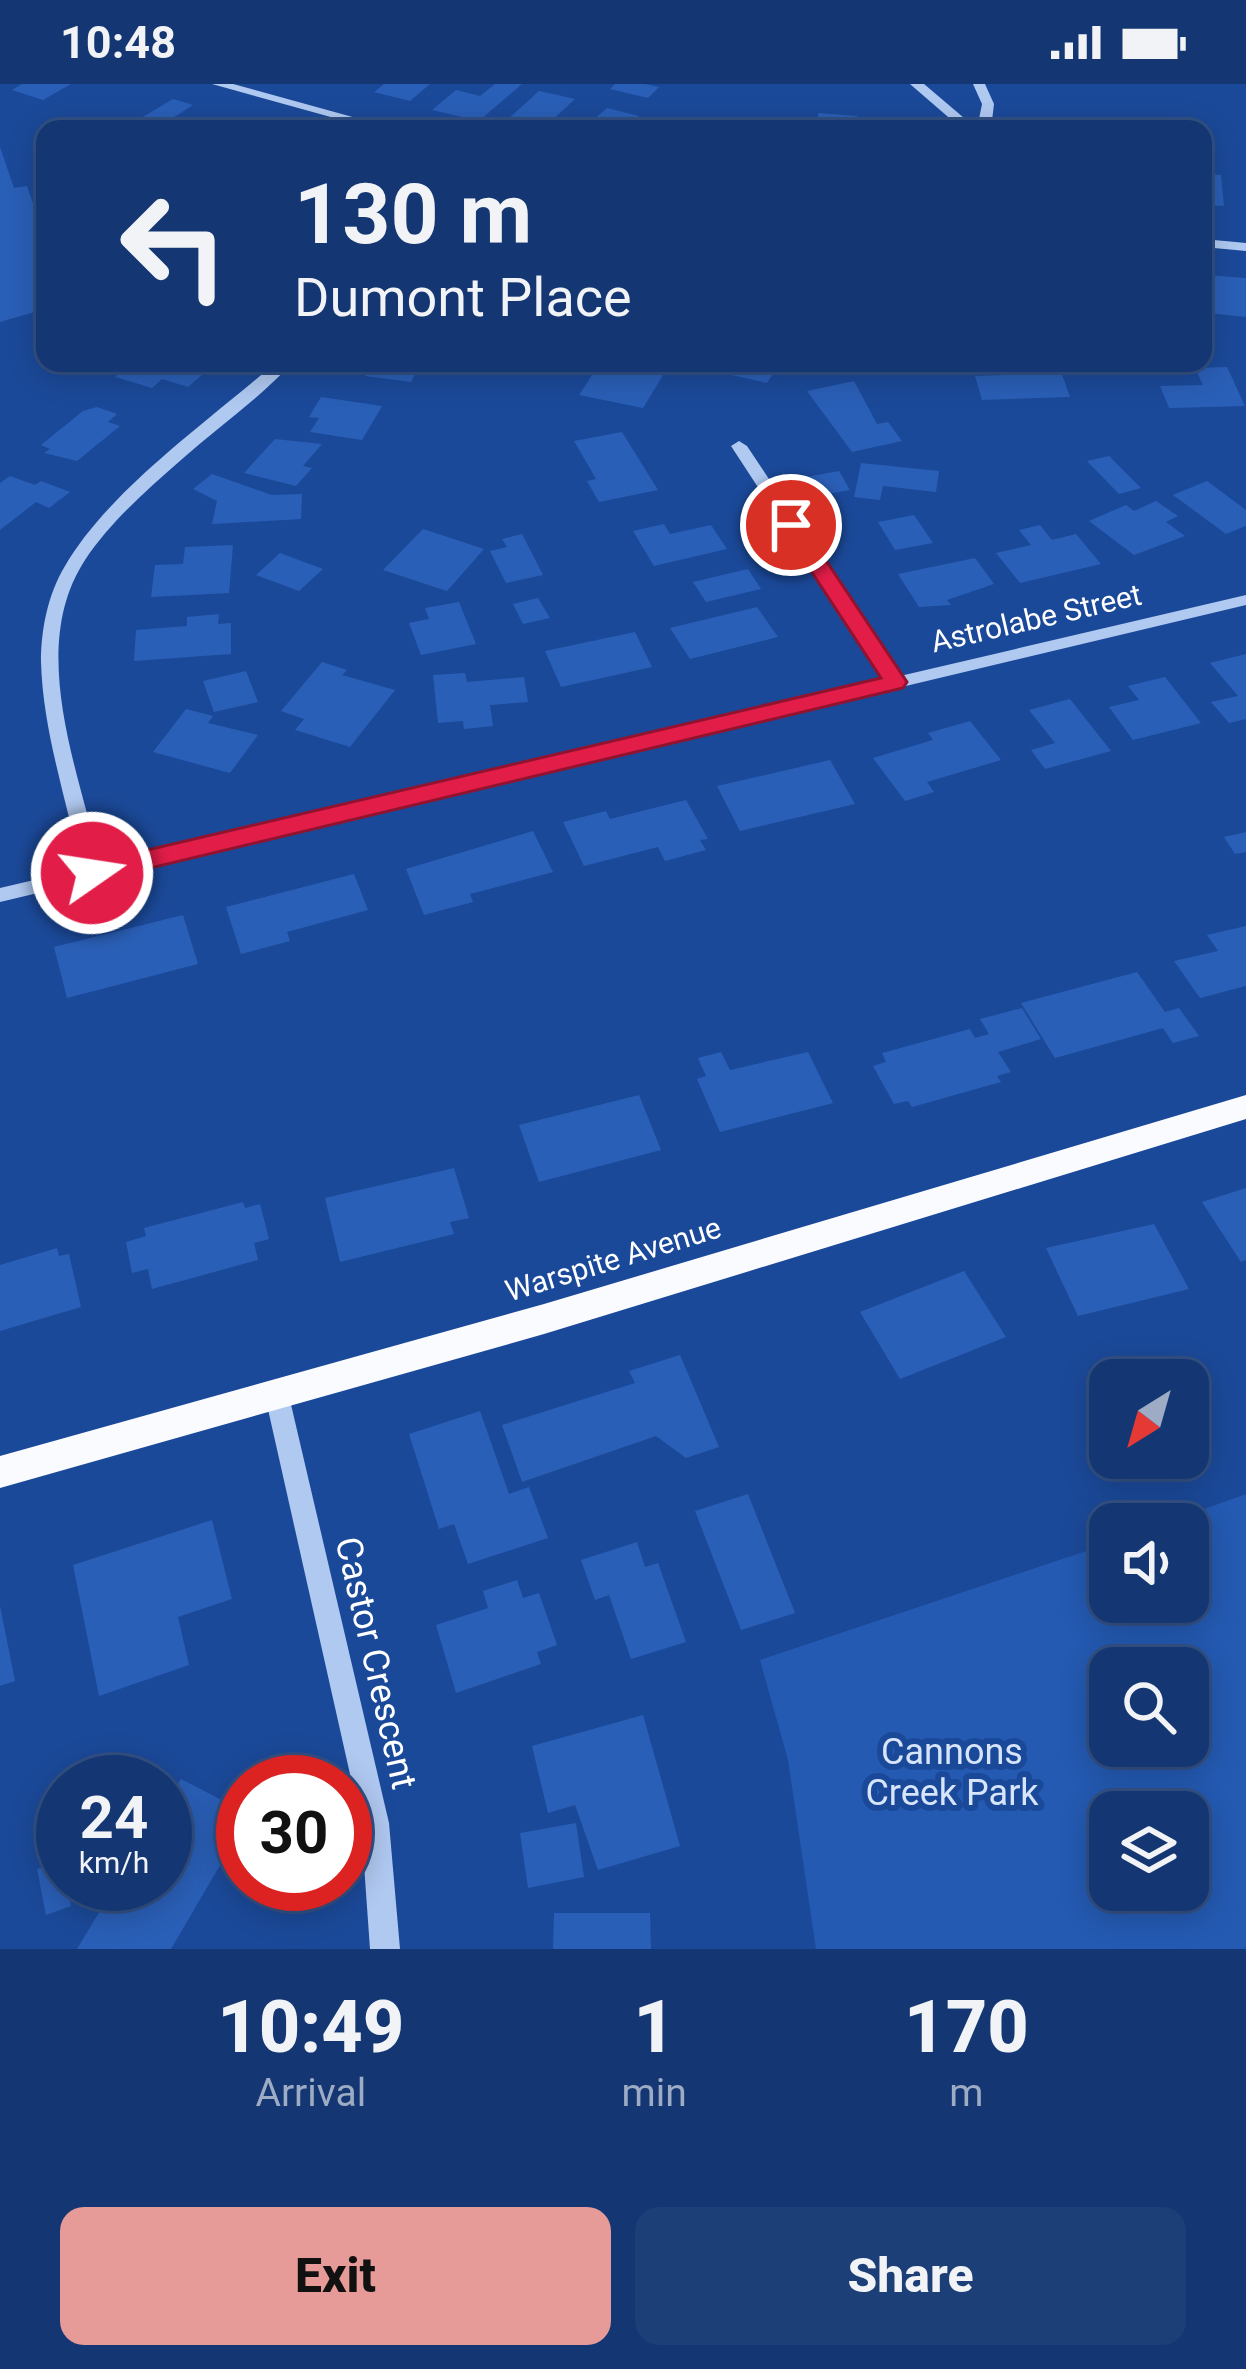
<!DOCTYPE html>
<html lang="en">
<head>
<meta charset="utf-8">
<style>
	body { margin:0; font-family:Roboto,sans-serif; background:#1d3f78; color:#f1f3f6; height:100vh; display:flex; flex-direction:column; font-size:45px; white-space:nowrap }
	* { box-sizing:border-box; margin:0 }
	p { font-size:39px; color:#9dacc4 }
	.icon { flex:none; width:66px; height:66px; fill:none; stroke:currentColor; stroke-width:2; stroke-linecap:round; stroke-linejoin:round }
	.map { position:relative; height:1865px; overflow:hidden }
	.details { display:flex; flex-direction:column; background:#143773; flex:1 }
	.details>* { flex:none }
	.hud { position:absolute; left:36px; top:36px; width:1176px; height:252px; border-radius:24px; box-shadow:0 6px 30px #0003,0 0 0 3px #335185; background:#143773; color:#f1f3f6; overflow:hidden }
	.needle { width:78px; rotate:217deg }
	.tools { position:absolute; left:1089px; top:1275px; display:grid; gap:24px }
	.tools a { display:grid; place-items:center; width:120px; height:120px; border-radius:24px; background:#143773; box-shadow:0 6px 30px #0003,0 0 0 3px #335185; font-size:60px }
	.speed { position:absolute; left:36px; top:1671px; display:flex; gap:24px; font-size:60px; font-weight:700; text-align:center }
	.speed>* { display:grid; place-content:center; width:156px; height:156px; border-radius:50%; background:#143773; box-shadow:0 6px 30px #0003,0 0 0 3px #335185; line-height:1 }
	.speed small { font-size:30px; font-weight:400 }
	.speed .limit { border:18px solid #d22; background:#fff; color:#111 }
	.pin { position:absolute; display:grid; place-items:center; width:102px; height:102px; color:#fff; margin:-51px; border:6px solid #fff; border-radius:50%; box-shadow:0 3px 12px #0007 }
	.me { position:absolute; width:132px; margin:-66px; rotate:77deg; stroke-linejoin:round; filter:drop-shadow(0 0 9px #0008) }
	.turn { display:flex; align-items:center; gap:42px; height:252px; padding:0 60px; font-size:54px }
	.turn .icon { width:156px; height:156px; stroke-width:2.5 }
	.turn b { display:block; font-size:84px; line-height:102px }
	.eta { display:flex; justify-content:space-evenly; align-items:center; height:204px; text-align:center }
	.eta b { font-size:72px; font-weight:800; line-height:84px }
	.button { display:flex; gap:24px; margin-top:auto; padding:24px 60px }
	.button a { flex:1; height:138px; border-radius:24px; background:#e69b98; color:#111; font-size:48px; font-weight:800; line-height:138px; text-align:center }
	.button a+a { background:#1d3f78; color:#f1f3f6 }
	.status { display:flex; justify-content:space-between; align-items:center; height:84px; padding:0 60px; background:#143773; direction:ltr }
	.status svg { height:33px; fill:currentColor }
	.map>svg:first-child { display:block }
	.green { fill:#245ab2; fill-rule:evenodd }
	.building { fill:#2a5fb7 }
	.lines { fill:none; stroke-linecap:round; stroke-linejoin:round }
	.minor { fill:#b0c9f1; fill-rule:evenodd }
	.major { fill:#fafbff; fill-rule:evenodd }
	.route { fill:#e11d48; stroke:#92132f; stroke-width:3 }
	.labels { text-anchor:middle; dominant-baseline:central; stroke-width:12; stroke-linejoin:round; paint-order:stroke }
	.street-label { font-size:30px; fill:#fff; stroke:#1b4999 }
	.near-street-label { font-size:36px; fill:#fff; stroke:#1b4999 }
	.near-park-label { font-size:36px; fill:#d7e5fb; stroke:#1b4999 }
</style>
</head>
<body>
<div class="status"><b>10:48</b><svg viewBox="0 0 49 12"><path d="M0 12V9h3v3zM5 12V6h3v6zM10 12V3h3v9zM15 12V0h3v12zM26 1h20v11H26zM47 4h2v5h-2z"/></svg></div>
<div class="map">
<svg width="1246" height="1865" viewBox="0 0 1246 1865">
	<rect width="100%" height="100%" fill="#1b4999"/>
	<path class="green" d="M 1246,1410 L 1246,1865 L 816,1865 L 788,1676 L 760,1576 L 1110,1459 L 1110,1518 L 1188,1518 L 1188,1440 L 1163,1440 ZM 1110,1584 L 1188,1584 L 1188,1662 L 1110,1662 ZM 1110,1728 L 1188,1728 L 1188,1806 L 1110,1806 Z"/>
	<g class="building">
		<polygon points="22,0 71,0 43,16 12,6"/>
		<polygon points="384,0 430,0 410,17 374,8"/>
		<polygon points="495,0 522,0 479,37 432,26 456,6 480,12"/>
		<polygon points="615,0 645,0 659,3 648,14 610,5"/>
		<polygon points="539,7 575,15 544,44 507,36"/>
		<polygon points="173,15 193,21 162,41 141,34"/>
		<polygon points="607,24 639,32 625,45 583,45"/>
		<polygon points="818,29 857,32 856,43 819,45"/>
		<polygon points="0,63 14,104 27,102 45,155 45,225 0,238"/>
		<polygon points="1203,90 1221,91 1224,122 1203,121"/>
		<polygon points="1206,191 1246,194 1246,233 1208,229"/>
		<polygon points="131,279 195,279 210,284 188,303 162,295 152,304 115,293"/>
		<polygon points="372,279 421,279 411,298 365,292"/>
		<polygon points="600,279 667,279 670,280 643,324 579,311"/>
		<polygon points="708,279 780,279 767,299 704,285"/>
		<polygon points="1025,279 1058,279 1070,313 982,316 975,292 1029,290"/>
		<polygon points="1227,283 1245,322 1169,324 1160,302 1203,301 1195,284"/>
		<polygon points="854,297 877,340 888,338 902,357 852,368 807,307"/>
		<polygon points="321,313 382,322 362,356 310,348 319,334 309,333"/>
		<polygon points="97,323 117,330 108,338 120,342 77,377 44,369 50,365 41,361 83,327"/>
		<polygon points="622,348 658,406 599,418 587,397 596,395 574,357"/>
		<polygon points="275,355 322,360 303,382 312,384 296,402 244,389"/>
		<polygon points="1109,372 1141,404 1119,410 1087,377"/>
		<polygon points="861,379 939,387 936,408 883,402 880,416 854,413"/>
		<polygon points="839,387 850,406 806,414 795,395"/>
		<polygon points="212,390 272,411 302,410 301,435 212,440 217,417 193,405"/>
		<polygon points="10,392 35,401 41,397 70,408 49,424 36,418 0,446 0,399"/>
		<polygon points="1207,397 1246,426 1246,442 1226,450 1173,411"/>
		<polygon points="1156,417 1178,432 1166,438 1185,452 1134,471 1089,437 1126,421 1134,427"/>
		<polygon points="914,431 933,459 895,466 878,438"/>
		<polygon points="664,440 670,450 711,441 727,465 654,482 633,447"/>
		<polygon points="1040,441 1052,456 1076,450 1101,480 1020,499 996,469 1031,461 1019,446"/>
		<polygon points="423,445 484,465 447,507 383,486"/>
		<polygon points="522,450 543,491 506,499 490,467 507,463 502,455"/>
		<polygon points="233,461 229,509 151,513 155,481 183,480 185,463"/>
		<polygon points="280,469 323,485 299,507 256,491"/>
		<polygon points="975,474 994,500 947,516 951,521 919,523 898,490"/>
		<polygon points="748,485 761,505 706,518 693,498"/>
		<polygon points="538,514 550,534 523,540 513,520"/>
		<polygon points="459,518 476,560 421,571 409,539 429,535 425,524"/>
		<polygon points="757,523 778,553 690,575 670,544"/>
		<polygon points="219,530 218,540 231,539 231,570 134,577 136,546 187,542 187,533"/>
		<polygon points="635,548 652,583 561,603 545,567"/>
		<polygon points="1246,570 1246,635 1229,639 1211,618 1238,612 1210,579"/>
		<polygon points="322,578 347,586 342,591 395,606 350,663 295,646 304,635 281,627"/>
		<polygon points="246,587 258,618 214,628 203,597"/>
		<polygon points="465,589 467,598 524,593 528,618 490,621 493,642 464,645 463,637 438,639 433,591"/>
		<polygon points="1165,593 1201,639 1133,656 1109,623 1139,616 1128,602"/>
		<polygon points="1070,615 1111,667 1045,685 1031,666 1055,659 1029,626"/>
		<polygon points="186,625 213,632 208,639 258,651 230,689 153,668"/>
		<polygon points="970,637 1001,676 927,698 934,708 905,717 873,674 933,656 928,649"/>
		<polygon points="830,676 855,720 740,747 717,702"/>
		<polygon points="686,716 708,755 700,756 706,766 665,777 658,763 584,782 563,738 606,727 610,735"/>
		<polygon points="533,747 553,788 470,810 473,818 424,831 406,785"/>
		<polygon points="1246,748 1246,768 1235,770 1224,753"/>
		<polygon points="354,790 368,826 287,848 290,857 241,870 226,823"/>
		<polygon points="183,831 198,880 67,914 54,863"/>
		<polygon points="1246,842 1246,902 1200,914 1174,877 1218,867 1207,851"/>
		<polygon points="1137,888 1165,928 1179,924 1199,952 1173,959 1163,944 1055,974 1021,919"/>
		<polygon points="1022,924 1041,955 998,968 1011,988 997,992 1001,998 912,1023 908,1017 894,1020 873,982 886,978 882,969 970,945 975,954 989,950 980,935"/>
		<polygon points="721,968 730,986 808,968 833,1019 720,1048 697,995 706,992 698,974"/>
		<polygon points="639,1011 661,1066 539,1098 519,1041"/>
		<polygon points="454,1084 469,1134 450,1138 454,1150 340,1178 325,1114"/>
		<polygon points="1246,1104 1246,1176 1241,1178 1202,1118"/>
		<polygon points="243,1118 245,1124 260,1120 269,1155 254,1159 258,1176 152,1205 148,1185 132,1189 126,1158 146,1152 144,1144"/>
		<polygon points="1154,1140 1189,1205 1078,1232 1046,1164"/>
		<polygon points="57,1164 59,1172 69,1170 81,1223 0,1247 0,1181"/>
		<polygon points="964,1187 1006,1253 900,1295 860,1228"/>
		<polygon points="680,1271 719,1363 686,1374 656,1352 522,1398 502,1341 635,1299 629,1287"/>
		<polygon points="480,1327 509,1410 529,1403 548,1454 468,1480 454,1440 439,1445 409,1350"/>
		<polygon points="748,1410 795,1529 741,1546 695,1427"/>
		<polygon points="212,1436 232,1515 178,1533 189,1581 99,1612 73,1481"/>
		<polygon points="637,1458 645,1483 658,1479 686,1558 631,1575 609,1511 595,1516 581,1476"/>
		<polygon points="517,1496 523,1514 539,1509 557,1561 537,1568 541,1580 456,1609 436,1541 488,1524 483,1507"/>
		<polygon points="0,1522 15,1597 0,1602"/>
		<polygon points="643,1631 680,1762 598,1786 575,1721 548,1729 532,1662"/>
		<polygon points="181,1695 243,1727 243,1742 171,1865 77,1865 116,1800 165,1800 165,1721"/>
		<polygon points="576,1739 584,1793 528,1804 520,1749"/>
		<polygon points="61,1776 71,1822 46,1831 37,1785"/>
		<polygon points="554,1829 650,1829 651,1865 553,1865"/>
	</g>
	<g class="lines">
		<g class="minor">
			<polygon points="212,0 233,0 396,45 374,45"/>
			<polygon points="910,0 924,0 977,45 962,45"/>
			<polygon points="973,0 985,0 994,20 991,45 977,45 982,20"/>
			<polygon points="1203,155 1246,159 1246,167 1203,163"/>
			<path d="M 275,279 L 292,279 C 259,315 217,344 181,376 C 147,406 110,438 85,476 C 27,565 79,687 100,780 L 884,596 L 731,362 L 739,357 L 747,362 L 900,592 L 1246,511 L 1246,521 L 0,818 L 0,804 L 81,785 C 67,717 43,648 41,578 C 41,545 48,510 65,482 C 109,406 209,337 275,279 Z"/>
			<polygon points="277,1301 286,1304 289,1312 389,1739 400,1865 370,1865 361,1739 265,1312 268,1304"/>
		</g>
		<polygon class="major" points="1246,1011 1246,1035 544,1250 0,1404 0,1372 544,1220"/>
	</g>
	<polygon class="route" points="784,436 799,436 907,598 903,604 92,798 79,789 92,779 881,594 781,441"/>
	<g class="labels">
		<g class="street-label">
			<text transform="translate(1036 534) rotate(-13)">Astrolabe Street</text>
			<text transform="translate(613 1175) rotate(-17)">Warspite Avenue</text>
		</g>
		<g class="near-street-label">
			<text transform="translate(376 1579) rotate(77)">Castor Crescent</text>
		</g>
		<g class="near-park-label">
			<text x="952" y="1668">Cannons<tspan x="952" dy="41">Creek Park</tspan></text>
		</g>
	</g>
</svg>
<div class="tools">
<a><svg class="needle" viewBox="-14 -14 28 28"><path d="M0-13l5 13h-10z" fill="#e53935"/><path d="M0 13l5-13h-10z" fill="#9dacc4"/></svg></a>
<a><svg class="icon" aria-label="sound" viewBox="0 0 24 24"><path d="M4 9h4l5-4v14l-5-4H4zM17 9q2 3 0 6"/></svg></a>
<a><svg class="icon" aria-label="search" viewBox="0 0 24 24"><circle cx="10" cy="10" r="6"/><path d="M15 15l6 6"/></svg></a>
<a><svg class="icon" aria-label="layers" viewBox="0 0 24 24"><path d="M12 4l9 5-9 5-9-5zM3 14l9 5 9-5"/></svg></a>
</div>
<div class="speed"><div>24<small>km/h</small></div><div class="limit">30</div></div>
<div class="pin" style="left:791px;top:441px;background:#d93025"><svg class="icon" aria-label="arrive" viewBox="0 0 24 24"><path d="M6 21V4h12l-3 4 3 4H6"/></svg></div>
<svg class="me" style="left:92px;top:789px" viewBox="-20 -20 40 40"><circle r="17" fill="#e11d48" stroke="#fff" stroke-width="3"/><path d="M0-11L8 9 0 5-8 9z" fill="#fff"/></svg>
<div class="hud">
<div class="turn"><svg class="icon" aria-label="left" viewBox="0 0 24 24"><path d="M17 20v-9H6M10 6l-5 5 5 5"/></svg><div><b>130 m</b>Dumont Place</div></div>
</div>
</div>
<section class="details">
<div class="eta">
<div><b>10:49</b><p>Arrival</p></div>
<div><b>1</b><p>min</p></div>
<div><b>170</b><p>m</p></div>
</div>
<div class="button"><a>Exit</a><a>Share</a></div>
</section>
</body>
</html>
